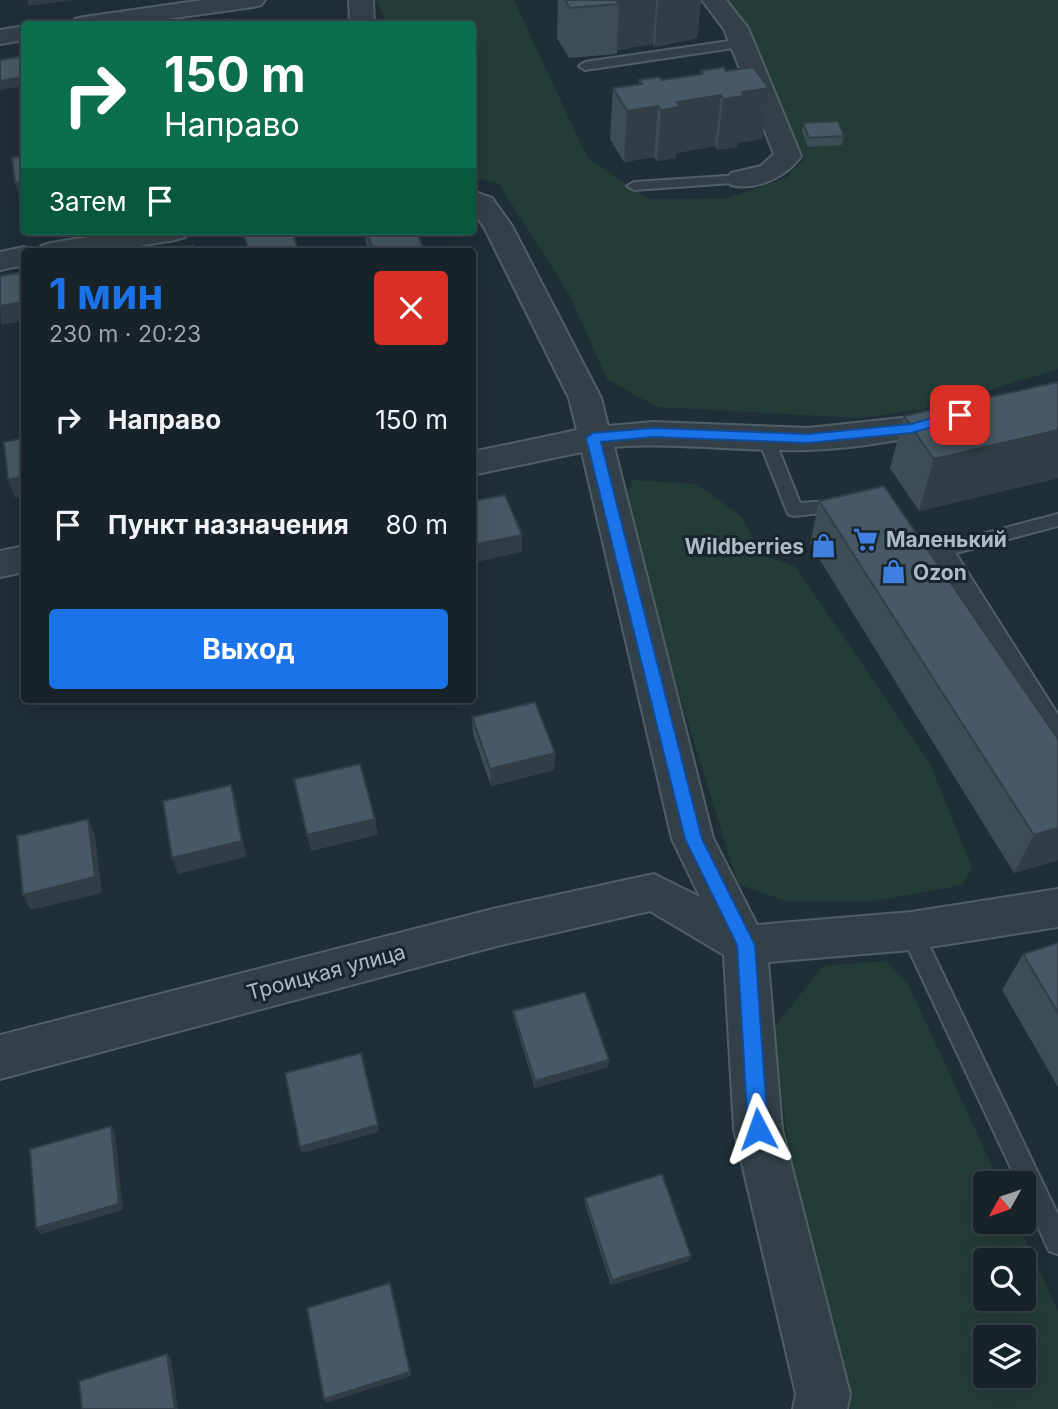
<!DOCTYPE html>
<html lang="ru">
<head>
<meta charset="utf-8">
<style>
	body { margin:0; font-family:Inter,sans-serif; background:#242f35; color:#f1f3f6; height:100vh; display:flex; flex-direction:column; font-size:26px; white-space:nowrap }
	* { box-sizing:border-box; margin:0 }
	p { font-size:23px; color:#9ea4a8 }
	.icon { flex:none; width:38px; height:38px; fill:none; stroke:currentColor; stroke-width:2; stroke-linecap:round; stroke-linejoin:round }
	.map { position:relative; flex:1; overflow:hidden }
	.details { position:absolute; left:21px; top:248px; width:455px; height:455px; display:flex; flex-direction:column; background:#172329; border-radius:7px; box-shadow:0 7px 28px #0002,0 0 0 2px #364046 }
	.details>* { flex:none }
	.hud { position:absolute; left:21px; top:21px; width:455px; height:214px; border-radius:7px; box-shadow:0 7px 28px #0002,0 0 0 2px #364046; background:#0b6e4f; color:#fff; overflow:hidden }
	.needle { width:46px; rotate:230deg }
	.tools { position:absolute; left:973px; top:1171px; display:grid; gap:14px }
	.tools a { display:grid; place-items:center; width:63px; height:63px; border-radius:7px; background:#172329; box-shadow:0 7px 28px #0002,0 0 0 2px #364046; font-size:35px }
	.pin { position:absolute; display:grid; place-items:center; width:60px; height:60px; color:#fff; margin:-30px; border-radius:14px; box-shadow:0 4px 10px #0006 }
	.me { position:absolute; width:77px; margin:-38px; rotate:356deg; stroke-linejoin:round; filter:drop-shadow(0 0 5px #0008) }
	.turn { display:flex; align-items:center; gap:24px; height:147px; padding:0 28px; font-size:32px }
	.turn .icon { width:91px; height:91px; stroke-width:2.5 }
	.turn b { display:block; font-size:49px; line-height:60px }
	.then { display:flex; align-items:center; height:66px; padding:0 28px; background:#0003; gap:14px; font-size:26px }
	.round { display:grid; place-items:center; flex:none; width:74px; height:74px; border-radius:7px; background:#242f35 }
	.headline { display:flex; align-items:center; justify-content:space-between; height:119px; padding:0 28px }
	h1 { font-size:42px; font-weight:700; line-height:52px; color:#1a73e8 }
	.action { display:flex; gap:14px; margin-top:auto; padding:14px 28px }
	.action a { flex:1; height:80px; border-radius:7px; background:#1a73e8; color:#fff; font-size:28px; font-weight:700; line-height:80px; text-align:center }
	ul { padding:0; list-style:none }
	li { display:flex; align-items:center; gap:21px; height:105px; padding:0 28px }
	li div { flex:1 }
	li b { display:block; font-size:26px }
	li em { font-style:normal }
	.map>svg:first-child { display:block }
	.green { fill:#243c38; fill-rule:evenodd }
	.lines { fill:none; stroke-linecap:round; stroke-linejoin:round }
	.service-casing { stroke:#505e66; stroke-width:4 }
	.minor-casing { stroke:#505e66; stroke-width:4 }
	.service { fill:#334048; fill-rule:evenodd }
	.minor { fill:#334048; fill-rule:evenodd }
	.wall { fill:#3d4d56 }
	.shaded-wall { fill:#323e46 }
	.building { fill:#475964; stroke:#323e46; stroke-width:2 }
	.route { fill:#1a73e8; stroke:#114b97; stroke-width:2 }
	.labels { text-anchor:middle; dominant-baseline:central; stroke-width:6; stroke-linejoin:round; paint-order:stroke }
	.poi-label { font-size:21px; font-weight:bold; fill:#adbbc5; stroke:#18252c; text-anchor:start }
	.street-label { font-size:21px; fill:#adbbc5; stroke:#18252c }
</style>
</head>
<body>
<div class="map">
<svg width="1058" height="1409" viewBox="0 0 1058 1409">
	<rect width="100%" height="100%" fill="#1f2f37"/>
	<g class="green">
		<polygon points="376,0 514,0 587,157 648,199 728,198 786,178 804,159 742,28 720,0 1058,0 1058,369 931,408 860,418 657,407 607,379 569,294 499,184 473,178 472,24 388,24"/>
		<polygon points="633,480 696,484 741,516 762,555 795,566 929,762 972,868 963,885 875,901 786,901 738,884 622,509"/>
		<path d="M 885,961 L 908,984 L 1000,1183 L 985,1183 L 985,1222 L 1017,1222 L 1058,1311 L 1058,1409 L 851,1409 L 803,1257 L 773,1029 L 823,966 ZM 985,1260 L 1024,1260 L 1024,1298 L 985,1298 ZM 985,1337 L 1024,1337 L 1024,1376 L 985,1376 Z"/>
	</g>
	<g class="lines">
		<defs>
			<g id="service">
				<polygon points="743,39 749,43 747,46 585,70 579,66 585,62"/>
				<polygon points="741,175 748,179 746,182 634,190 627,186 634,182"/>
				<polygon points="766,432 774,438 800,503 843,500 852,506 849,510 794,516 788,514 758,438"/>
				<polygon points="1058,514 1058,526 937,558 931,557 928,552 931,547 937,546"/>
				<polygon points="911,921 919,924 1058,1215 1058,1254 1049,1251 1024,1196 1024,1183 1018,1183 900,931 903,924"/>
			</g>
			<g id="minor">
				<polygon points="203,0 265,0 261,5 253,7 131,24 72,24 75,19 84,17"/>
				<polygon points="349,0 373,0 374,24 350,24"/>
				<path d="M 702,0 L 726,0 L 748,28 L 801,156 C 787,177 756,191 731,185 L 727,179 L 731,173 L 761,166 L 774,154 L 724,29 Z"/>
				<polygon points="24,26 24,40 0,44 0,30"/>
				<path d="M 472,191 L 492,198 L 512,226 L 601,398 L 608,426 L 653,422 L 808,428 L 911,417 L 951,406 L 962,409 L 967,417 L 962,425 C 912,439 860,448 808,450 C 743,452 679,442 614,447 L 713,838 L 757,925 L 911,912 L 1058,889 L 1058,927 L 911,950 L 768,962 L 782,1129 L 850,1394 L 847,1409 L 793,1409 L 796,1394 L 734,1129 L 724,955 L 650,911 L 497,946 L 0,1079 L 0,1035 L 497,908 L 654,874 L 700,897 L 672,839 L 582,452 L 472,475 L 472,452 L 577,430 L 569,398 L 484,227 L 472,210 Z"/>
				<polygon points="124,231 189,231 185,237 175,240 102,252 37,252 41,246 51,243"/>
				<polygon points="24,247 36,252 24,252 24,265 0,270 0,252"/>
				<polygon points="937,539 949,543 1058,715 1058,764 1044,759 919,552 925,543"/>
				<polygon points="24,546 24,572 0,577 0,551"/>
			</g>
		</defs>
		<use href="#service" class="service-casing"/>
		<use href="#minor" class="minor-casing"/>
		<use href="#service" class="service"/>
		<use href="#minor" class="minor"/>
	</g>
	<g class="wall">
		<polygon points="558,0 701,0 697,38 655,47 653,44 617,50 617,54 569,58 557,38"/>
		<polygon points="701,71 726,71 769,88 762,139 738,143 738,147 717,150 715,146 676,153 676,158 657,161 654,157 624,162 610,139 613,88 639,84 639,80 662,80 701,74"/>
		<polygon points="803,123 844,136 842,145 808,147 802,132"/>
		<polygon points="365,231 416,231 423,247 423,252 369,252 366,245"/>
		<polygon points="1058,382 1058,478 919,511 890,468 904,416"/>
		<polygon points="819,501 1058,860 1014,873 810,544"/>
		<polygon points="472,717 555,753 554,770 491,786 473,734"/>
		<polygon points="1058,943 1058,1087 1002,990 1023,954"/>
		<polygon points="513,1011 609,1060 608,1067 535,1088 514,1019"/>
		<polygon points="585,1198 689,1261 611,1285 585,1204"/>
	</g>
	<g class="shaded-wall">
		<polygon points="27,0 74,0 29,6"/>
		<polygon points="617,0 656,0 653,44 617,50 619,4"/>
		<polygon points="658,0 701,0 697,38 655,47"/>
		<polygon points="24,77 24,86 0,90 0,81"/>
		<polygon points="769,88 762,139 738,143 738,147 717,150 723,99 742,92"/>
		<polygon points="721,95 715,146 676,153 676,158 657,161 661,110 677,102"/>
		<polygon points="658,106 654,157 624,162 627,111"/>
		<polygon points="24,182 24,200 21,201 15,183"/>
		<polygon points="423,247 423,252 393,252"/>
		<polygon points="24,302 24,321 1,325 0,306"/>
		<polygon points="1058,430 1058,478 919,511 934,459"/>
		<polygon points="24,476 24,496 15,498 8,480"/>
		<polygon points="522,535 522,552 472,563 472,545"/>
		<polygon points="555,753 554,770 491,786 490,769"/>
		<polygon points="231,785 236,801 246,857 178,874 172,858"/>
		<polygon points="88,819 95,836 102,893 31,910 23,895"/>
		<polygon points="375,819 378,835 311,851 307,835"/>
		<polygon points="1058,828 1058,860 1014,873 1034,835"/>
		<polygon points="609,1060 608,1067 535,1088 535,1081"/>
		<polygon points="378,1125 379,1132 302,1153 300,1147"/>
		<polygon points="111,1126 115,1133 123,1210 41,1234 36,1228"/>
		<polygon points="691,1256 689,1261 611,1285 612,1280"/>
		<polygon points="390,1283 411,1376 326,1403 324,1399"/>
		<polygon points="167,1354 171,1359 178,1409 175,1409"/>
	</g>
	<g class="building">
		<polygon points="565,0 619,0 617,0 619,4 570,8"/>
		<polygon points="228,19 230,24 187,24"/>
		<polygon points="24,56 24,77 0,81 0,60"/>
		<polygon points="724,67 726,71 753,67 769,88 742,92 744,96 723,99 721,95 677,102 680,107 661,110 658,106 627,111 613,88 642,84 639,80 659,77 662,80 703,74 701,71"/>
		<polygon points="838,121 844,136 809,138 803,123"/>
		<polygon points="24,156 24,182 15,183 12,158"/>
		<polygon points="271,231 292,231 299,252 249,252 244,235"/>
		<polygon points="366,231 416,231 423,247 393,252 374,252"/>
		<polygon points="193,245 195,252 148,252"/>
		<polygon points="24,272 24,302 0,306 0,276"/>
		<polygon points="1058,382 1058,430 934,459 904,416"/>
		<polygon points="24,438 24,476 8,480 4,442"/>
		<polygon points="884,486 1058,739 1058,828 1034,835 819,501"/>
		<polygon points="505,495 522,535 472,545 472,501"/>
		<polygon points="535,702 555,753 490,769 472,717"/>
		<polygon points="360,764 375,819 307,835 294,779"/>
		<polygon points="231,785 242,841 172,858 163,801"/>
		<polygon points="88,819 95,877 23,895 17,836"/>
		<polygon points="1058,943 1058,1013 1023,954"/>
		<polygon points="585,992 609,1060 535,1081 513,1011"/>
		<polygon points="361,1053 378,1125 300,1147 285,1073"/>
		<polygon points="111,1126 119,1204 36,1228 30,1149"/>
		<polygon points="662,1174 691,1256 612,1280 585,1198"/>
		<polygon points="390,1283 410,1372 324,1399 307,1308"/>
		<polygon points="167,1354 175,1409 82,1409 79,1381"/>
	</g>
	<polygon class="route" points="960,410 967,415 965,418 911,433 808,443 653,437 601,442 702,839 755,945 768,1129 765,1135 758,1138 751,1135 748,1129 737,945 685,839 586,438 593,433 653,428 808,434 911,424"/>
	<defs>
		<symbol id="supermarket-bare" viewBox="-9 -9 18 18"><path d="M-6-5.5h2.5l.6 2H6L4.5 2H-2.5L-4.4-4H-6ZM-1.5 3.2a1.3 1.3 0 1 0 .1 0ZM3 3.2a1.3 1.3 0 1 0 .1 0Z" fill="#3f7fe0" stroke="#18252c" stroke-width="2.5" paint-order="stroke"/></symbol>
		<symbol id="shop-bare" viewBox="-9 -9 18 18"><path d="M-5-2.5h2.3a2.7 3.5 0 0 1 5.4 0H5L5.5 6h-11ZM-1.5-2.5h3a1.5 2.3 0 0 0-3 0Z" fill="#3f7fe0" stroke="#18252c" stroke-width="2.5" paint-order="stroke"/></symbol>
	</defs>
	<g fill-rule="evenodd">
		<use href="#supermarket-bare" x="848" y="522" width="35" height="35"/>
		<use href="#shop-bare" x="806" y="528" width="35" height="35"/>
		<use href="#shop-bare" x="876" y="554" width="35" height="35"/>
	</g>
	<g class="labels">
		<g class="poi-label">
			<text x="886" y="539">Маленький</text>
			<text x="804" y="546" text-anchor="end">Wildberries</text>
			<text x="913" y="572">Ozon</text>
		</g>
		<g class="street-label">
			<text transform="translate(326 972) rotate(-15)">Троицкая улица</text>
		</g>
	</g>
</svg>
<div class="tools">
<a><svg class="needle" viewBox="-14 -14 28 28"><path d="M0-13l5 13h-10z" fill="#e53935"/><path d="M0 13l5-13h-10z" fill="#9ea4a8"/></svg></a>
<a><svg class="icon" aria-label="search" viewBox="0 0 24 24"><circle cx="10" cy="10" r="6"/><path d="M15 15l6 6"/></svg></a>
<a><svg class="icon" aria-label="layers" viewBox="0 0 24 24"><path d="M12 4l9 5-9 5-9-5zM3 14l9 5 9-5"/></svg></a>
</div>
<div class="pin" style="left:960px;top:415px;background:#d93025"><svg class="icon" aria-label="arrive" viewBox="0 0 24 24"><path d="M6 21V4h12l-3 4 3 4H6"/></svg></div>
<svg class="me" style="left:758px;top:1129px" viewBox="-20 -20 40 40"><path d="M0-17L14 15 0 8-14 15z" fill="#1a73e8" stroke="#fff" stroke-width="4"/></svg>
<div class="hud">
<div class="turn"><svg class="icon" aria-label="right" viewBox="0 0 24 24"><path d="M7 20v-9h11M14 6l5 5-5 5"/></svg><div><b>150 m</b>Направо</div></div>
<div class="then">Затем<svg class="icon" aria-label="arrive" viewBox="0 0 24 24"><path d="M6 21V4h12l-3 4 3 4H6"/></svg></div>
</div>
<section class="details">
<div class="headline"><div><h1>1 мин</h1><p>230 m · 20:23</p></div><a class="round" style="background:#d93025;color:#fff"><svg class="icon" aria-label="close" viewBox="0 0 24 24"><path d="M6 6l12 12M18 6L6 18"/></svg></a></div>
<ul>
<li><svg class="icon" aria-label="right" viewBox="0 0 24 24"><path d="M7 20v-9h11M14 6l5 5-5 5"/></svg><div><b>Направо</b></div><em>150 m</em></li>
<li><svg class="icon" aria-label="arrive" viewBox="0 0 24 24"><path d="M6 21V4h12l-3 4 3 4H6"/></svg><div><b>Пункт назначения</b></div><em>80 m</em></li>
</ul>
<div class="action"><a>Выход</a></div>
</section>
</div>
</body>
</html>
